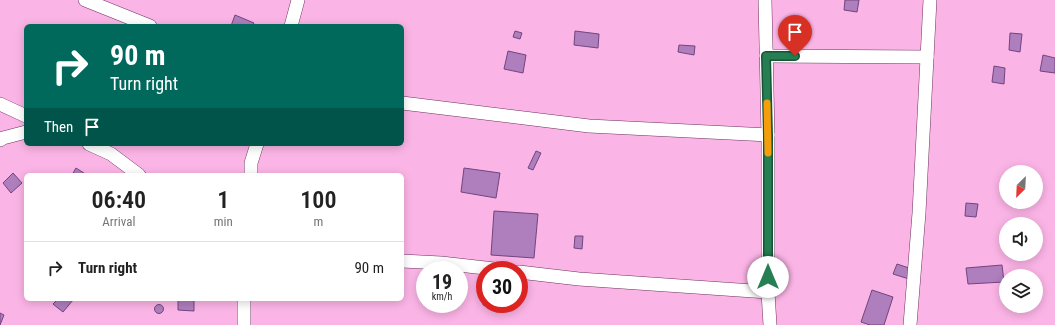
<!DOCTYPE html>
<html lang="en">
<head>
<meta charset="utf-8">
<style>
	body { margin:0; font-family:"Roboto Condensed",sans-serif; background:#f2f2f2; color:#222; height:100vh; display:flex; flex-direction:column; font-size:15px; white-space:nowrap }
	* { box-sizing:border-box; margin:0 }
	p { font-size:13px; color:#767676 }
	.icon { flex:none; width:22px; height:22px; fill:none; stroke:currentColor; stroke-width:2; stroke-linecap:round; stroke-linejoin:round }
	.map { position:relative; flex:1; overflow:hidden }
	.sheet { position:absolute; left:24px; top:173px; width:380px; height:128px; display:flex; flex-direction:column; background:#fff; border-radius:6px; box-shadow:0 2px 10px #0003 }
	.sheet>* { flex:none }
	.top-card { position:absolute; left:24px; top:24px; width:380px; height:122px; border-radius:6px; box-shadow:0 2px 10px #0003; background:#00695c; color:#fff; overflow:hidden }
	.needle { width:26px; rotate:204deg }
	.buttons { position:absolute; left:999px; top:165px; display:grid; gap:8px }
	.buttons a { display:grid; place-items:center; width:44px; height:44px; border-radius:50%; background:#fff; box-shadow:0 2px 10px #0003; font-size:20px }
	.speed { position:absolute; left:416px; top:261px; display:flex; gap:8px; font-size:20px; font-weight:700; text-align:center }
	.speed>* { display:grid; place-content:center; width:52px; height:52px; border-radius:50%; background:#fff; box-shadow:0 2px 10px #0003; line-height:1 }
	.speed small { font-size:10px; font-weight:400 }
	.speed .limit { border:6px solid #d22; background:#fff; color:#111 }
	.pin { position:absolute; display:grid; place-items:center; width:34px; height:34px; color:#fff; margin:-41px -17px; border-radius:50% 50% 50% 0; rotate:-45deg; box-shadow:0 0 4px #0007 }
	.pin .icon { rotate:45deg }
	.me { position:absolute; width:44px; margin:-22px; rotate:0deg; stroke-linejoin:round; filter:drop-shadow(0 0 3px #0008) }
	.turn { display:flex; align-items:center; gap:14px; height:84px; padding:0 20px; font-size:18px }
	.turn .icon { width:52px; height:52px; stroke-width:2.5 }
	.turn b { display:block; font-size:28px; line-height:34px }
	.then { display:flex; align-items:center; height:38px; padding:0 20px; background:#0003; gap:8px; font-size:15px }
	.eta { display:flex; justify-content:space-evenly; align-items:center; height:68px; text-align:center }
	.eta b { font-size:24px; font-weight:600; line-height:28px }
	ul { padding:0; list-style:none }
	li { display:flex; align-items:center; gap:12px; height:52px; padding:0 20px; border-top:1px solid #e0e0e0 }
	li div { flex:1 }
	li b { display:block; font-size:15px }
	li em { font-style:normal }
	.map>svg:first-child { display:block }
	.building { fill:#ae7ebd; stroke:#72457f }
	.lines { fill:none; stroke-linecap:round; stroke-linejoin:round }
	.street-casing { stroke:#6e325f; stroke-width:14 }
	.street { stroke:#fff; stroke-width:13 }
	.route-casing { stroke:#185336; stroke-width:10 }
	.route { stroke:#257f53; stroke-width:7 }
	.slow { stroke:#f59e0b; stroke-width:7 }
</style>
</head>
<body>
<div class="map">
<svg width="1055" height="325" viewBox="0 0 1055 325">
	<rect width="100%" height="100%" fill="#fbb4e6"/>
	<g class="building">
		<polygon points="845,0 859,0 857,12 844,10"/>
		<polygon points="235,15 254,23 252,26 231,26"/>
		<polygon points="515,31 522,33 520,39 513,37"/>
		<polygon points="575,31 599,34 598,48 574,45"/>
		<polygon points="1010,33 1022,34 1020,52 1009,50"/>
		<polygon points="679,45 695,46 694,55 678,52"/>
		<polygon points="508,51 526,55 523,73 504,69"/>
		<polygon points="1043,55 1055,58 1055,73 1040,71"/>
		<polygon points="994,66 1005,68 1004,84 992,82"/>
		<polygon points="536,151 541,153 533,170 528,168"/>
		<polygon points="76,168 87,175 72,175"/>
		<polygon points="464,168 500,173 496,198 461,192"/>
		<polygon points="13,173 22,183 11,193 3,183"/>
		<rect x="1010" y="202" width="13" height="2"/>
		<polygon points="966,203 978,204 976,217 965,216"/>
		<polygon points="494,211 538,214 534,258 491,255"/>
		<polygon points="575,236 583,236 582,249 574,248"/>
		<polygon points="897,264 912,269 909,279 893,274"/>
		<polygon points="1002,265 1004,282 968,284 966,268"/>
		<polygon points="485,290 485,304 508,304 508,308 483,305"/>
		<polygon points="872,290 893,297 884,325 870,325 861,322"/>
		<polygon points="58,299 72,299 73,300 63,312 53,304"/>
		<polygon points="178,299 194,299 194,311 178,310"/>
		<circle cx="159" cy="309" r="4.5"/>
		<polygon points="0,313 4,315 0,325"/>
	</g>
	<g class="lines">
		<defs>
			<g id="street">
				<polyline points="85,0 150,26"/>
				<polyline points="765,0 768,135 768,292 770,325"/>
				<polyline points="291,26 298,0"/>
				<polyline points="766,56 927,57"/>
				<polyline points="402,103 589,126 768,135"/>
				<polyline points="0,104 26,116"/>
				<polyline points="0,140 3,138 26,132"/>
				<polyline points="89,144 111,154 139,175"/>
				<polyline points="251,175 251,163 257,144"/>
				<polyline points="402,261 441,263 503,270"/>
				<polyline points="519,272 579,279 768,292"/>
				<polyline points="244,325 244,299"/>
				<polyline points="910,325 919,213 930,0"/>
			</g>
		</defs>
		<use href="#street" class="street-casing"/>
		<use href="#street" class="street"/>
	</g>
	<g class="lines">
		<defs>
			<polyline id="route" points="768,277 768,136 766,56 795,56"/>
		</defs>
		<use href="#route" class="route-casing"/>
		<use href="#route" class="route"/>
		<polyline class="slow" points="767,103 768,153"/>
	</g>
</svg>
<div class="buttons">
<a><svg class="needle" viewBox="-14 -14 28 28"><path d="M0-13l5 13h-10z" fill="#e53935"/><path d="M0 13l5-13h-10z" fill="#767676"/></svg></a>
<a><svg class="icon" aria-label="sound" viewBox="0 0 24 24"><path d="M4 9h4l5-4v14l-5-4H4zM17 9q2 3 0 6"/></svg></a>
<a><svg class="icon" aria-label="layers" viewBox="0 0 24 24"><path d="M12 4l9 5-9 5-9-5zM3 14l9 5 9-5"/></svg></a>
</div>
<div class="speed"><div>19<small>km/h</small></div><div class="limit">30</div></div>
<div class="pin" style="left:795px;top:56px;background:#d93025"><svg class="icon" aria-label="arrive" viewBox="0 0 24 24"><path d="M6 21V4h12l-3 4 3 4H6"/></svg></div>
<svg class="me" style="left:768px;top:277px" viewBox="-20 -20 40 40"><circle r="19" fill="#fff"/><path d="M0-13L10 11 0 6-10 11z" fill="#257f53"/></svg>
<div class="top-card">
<div class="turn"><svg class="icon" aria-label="right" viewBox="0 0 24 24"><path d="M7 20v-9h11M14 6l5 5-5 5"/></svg><div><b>90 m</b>Turn right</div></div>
<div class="then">Then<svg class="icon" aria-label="arrive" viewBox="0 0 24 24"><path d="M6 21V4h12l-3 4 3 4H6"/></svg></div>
</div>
<section class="sheet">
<div class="eta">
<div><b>06:40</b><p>Arrival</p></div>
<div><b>1</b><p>min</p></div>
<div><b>100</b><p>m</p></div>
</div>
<ul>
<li><svg class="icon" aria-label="right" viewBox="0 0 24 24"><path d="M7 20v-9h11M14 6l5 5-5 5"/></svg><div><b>Turn right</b></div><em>90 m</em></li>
</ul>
</section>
</div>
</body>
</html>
